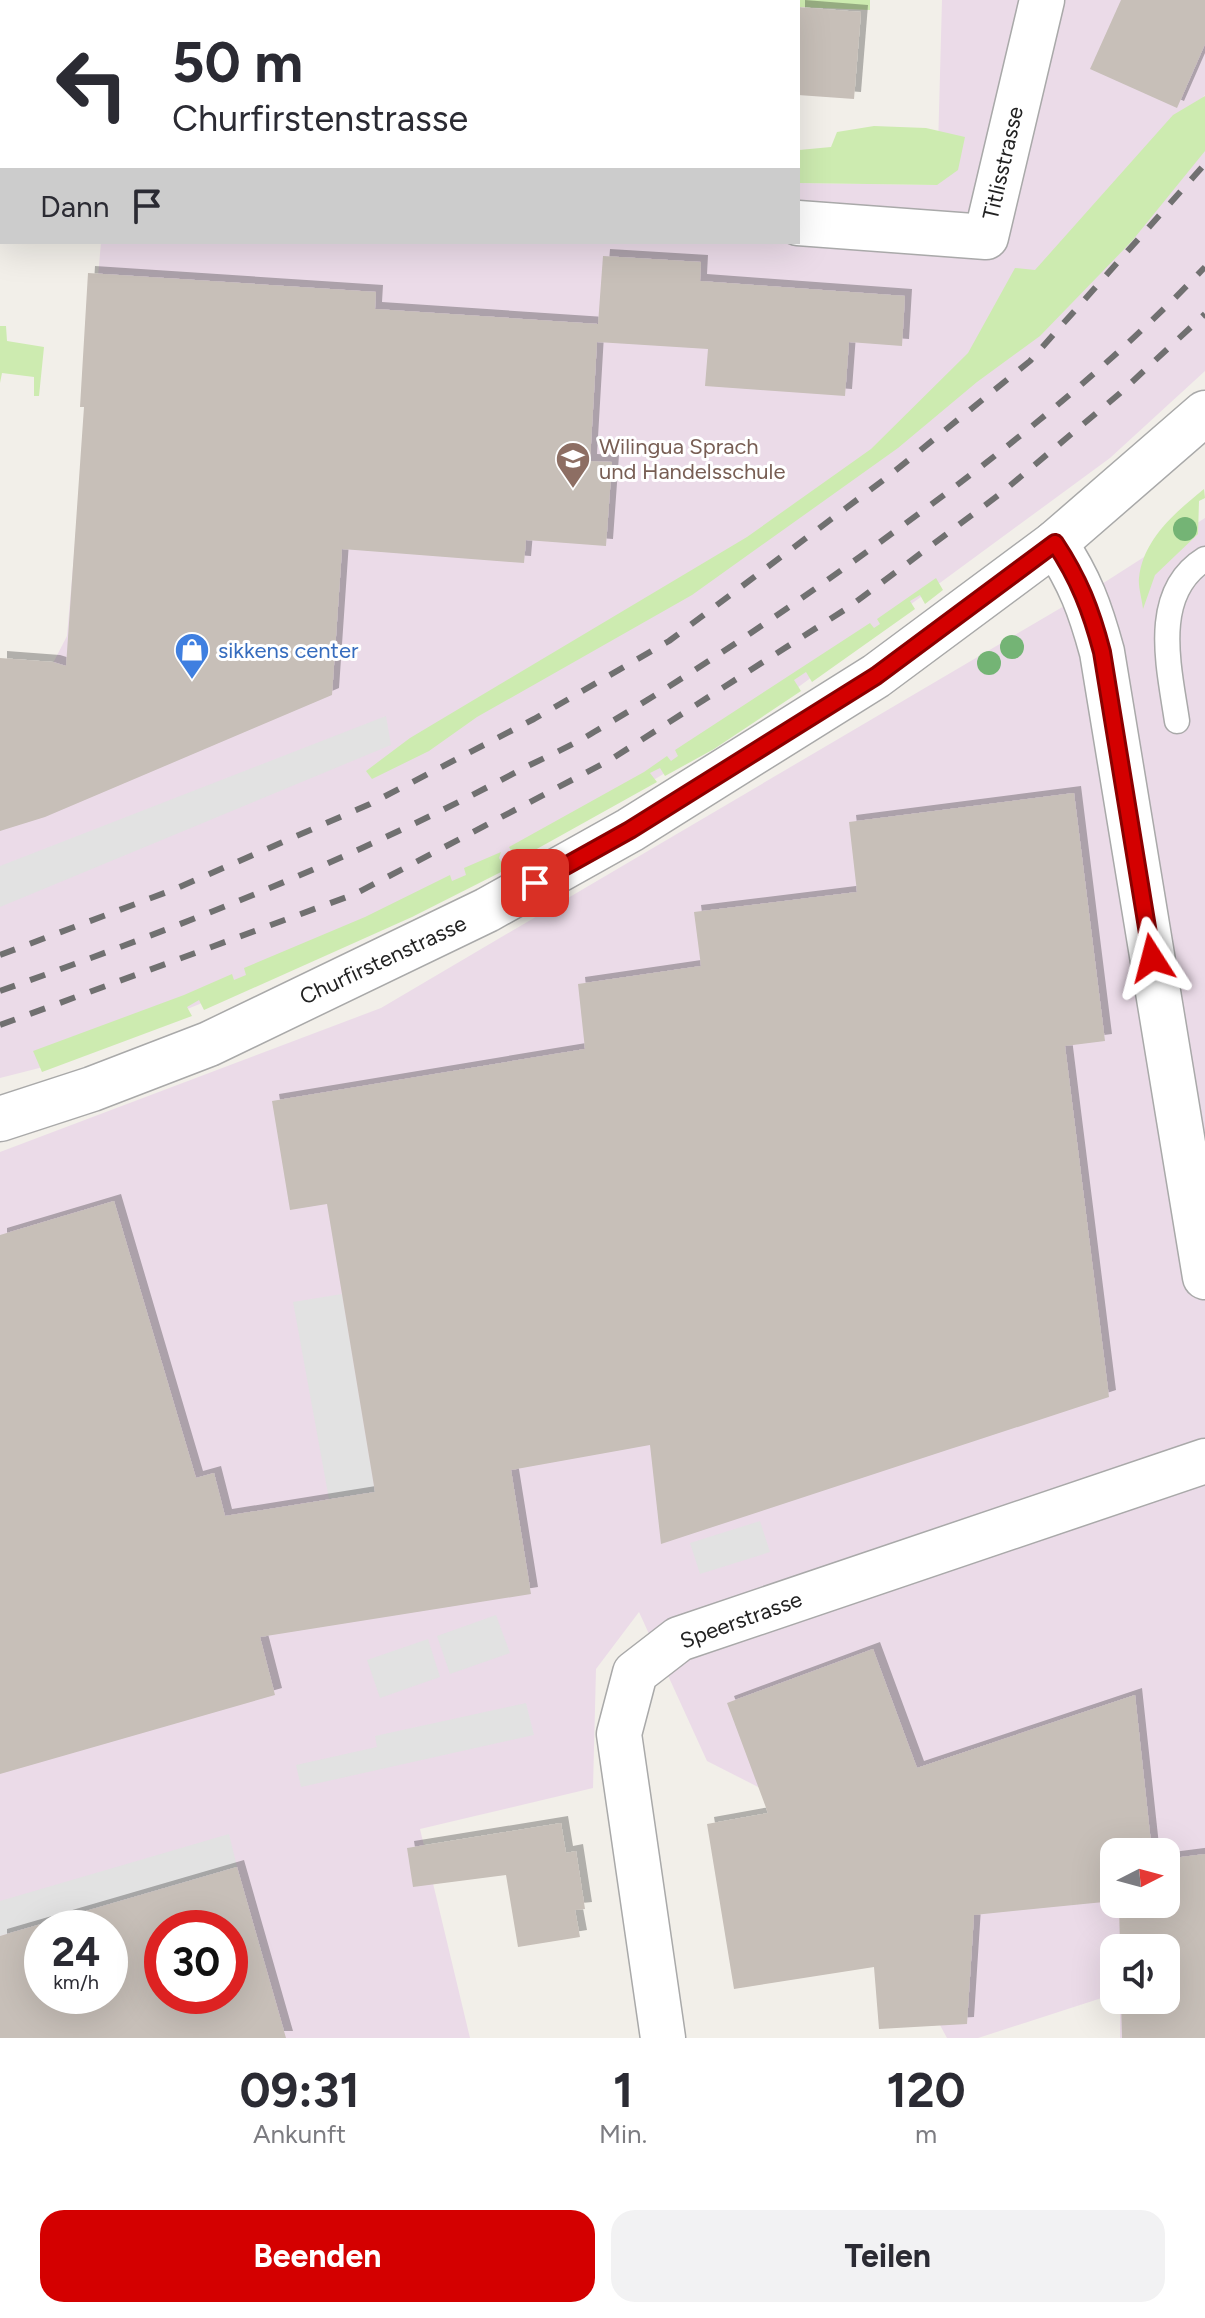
<!DOCTYPE html>
<html lang="de">
<head>
<meta charset="utf-8">
<style>
	body { margin:0; font-family:Figtree,sans-serif; background:#f2f2f3; color:#2b2b33; height:100vh; display:flex; flex-direction:column; font-size:30px; white-space:nowrap }
	* { box-sizing:border-box; margin:0 }
	p { font-size:26px; color:#7c7c81 }
	.icon { flex:none; width:44px; height:44px; fill:none; stroke:currentColor; stroke-width:2; stroke-linecap:round; stroke-linejoin:round }
	.map { position:relative; height:2038px; overflow:hidden }
	.details { display:flex; flex-direction:column; background:#fff; flex:1 }
	.details>* { flex:none }
	.hud { position:absolute; left:0px; top:0px; width:800px; height:244px; box-shadow:0 8px 32px #0002; background:#fff; color:#2b2b33; overflow:hidden }
	.needle { width:52px; rotate:84deg }
	.controls { position:absolute; left:1100px; top:1838px; display:grid; gap:16px }
	.controls a { display:grid; place-items:center; width:80px; height:80px; border-radius:16px; background:#fff; box-shadow:0 8px 32px #0002; font-size:40px }
	.speed { position:absolute; left:24px; top:1910px; display:flex; gap:16px; font-size:40px; font-weight:700; text-align:center }
	.speed>* { display:grid; place-content:center; width:104px; height:104px; border-radius:50%; background:#fff; box-shadow:0 8px 32px #0002; line-height:1 }
	.speed small { font-size:20px; font-weight:400 }
	.speed .limit { border:12px solid #d22; background:#fff; color:#111 }
	.pin { position:absolute; display:grid; place-items:center; width:68px; height:68px; color:#fff; margin:-34px; border-radius:16px; box-shadow:0 4px 12px #0006 }
	.me { position:absolute; width:88px; margin:-44px; rotate:351deg; stroke-linejoin:round; filter:drop-shadow(0 0 6px #0008) }
	.turn { display:flex; align-items:center; gap:28px; height:168px; padding:0 40px; font-size:36px }
	.turn .icon { width:104px; height:104px; stroke-width:2.5 }
	.turn b { display:block; font-size:56px; line-height:68px }
	.then { display:flex; align-items:center; height:76px; padding:0 40px; background:#0003; gap:16px; font-size:30px }
	.eta { display:flex; justify-content:space-evenly; align-items:center; height:136px; text-align:center }
	.eta b { font-size:48px; font-weight:700; line-height:56px }
	.primary-button { display:flex; gap:16px; margin-top:auto; padding:16px 40px }
	.primary-button a { flex:1; height:92px; border-radius:24px; background:#d40000; color:#fff; font-size:32px; font-weight:700; line-height:92px; text-align:center }
	.primary-button a+a { background:#f2f2f3; color:#2b2b33 }
	.map>svg:first-child { display:block }
	.industrial { fill:#ebdbe8; fill-rule:evenodd }
	.grass { fill:#cdebb0 }
	.parking { fill:#e2e2e2 }
	.building { fill:#c7bfb8; fill-rule:evenodd; filter:url(#shadow) }
	.lines { fill:none; stroke-linecap:round; stroke-linejoin:round }
	.lane-casing { stroke:#a9a9a9; stroke-width:27 }
	.street-casing { stroke:#a9a9a9; stroke-width:47 }
	.lane { stroke:#fff; stroke-width:24 }
	.street { stroke:#fff; stroke-width:44 }
	.rail { stroke:#707070; stroke-width:6; stroke-dasharray:16 16; stroke-linecap:butt }
	.tree { fill:#74b475 }
	.route-casing { stroke:#8a0000; stroke-width:20 }
	.route { stroke:#d40000; stroke-width:14 }
	.labels { text-anchor:middle; dominant-baseline:central; stroke-width:6; stroke-linejoin:round; paint-order:stroke }
	.street-label { font-size:22px; fill:#222; stroke:#fff }
	.education-label { font-size:22px; fill:#785e54; stroke:#fff; text-anchor:start }
	.shop-label { font-size:22px; fill:#366cbe; stroke:#fff; text-anchor:start }
</style>
</head>
<body>
<div class="map">
<svg width="1205" height="2038" viewBox="0 0 1205 2038">
	<defs>
		<filter id="shadow"><feDropShadow dx="7" dy="-7" stdDeviation="0" flood-color="#0004"/></filter>
	</defs>
	<rect width="100%" height="100%" fill="#f2efe9"/>
	<g class="industrial">
		<polygon points="942,0 1205,0 1205,95 1200,101 1205,98 1205,371 1110,458 763,713 647,784 385,927 55,1064 0,1078 0,766 67,636 101,242 798,242 798,183 937,185"/>
		<path d="M 1205,518 L 1205,2038 L 1120,2038 L 1120,2000 L 1166,2000 L 1166,1948 L 1114,1948 L 1114,1994 L 978,2038 L 947,2038 L 831,1824 L 707,1761 L 639,1612 L 596,1669 L 593,1788 L 420,1829 L 470,2038 L 0,2038 L 0,1152 L 381,1008 L 1105,582 ZM 1114,1852 L 1166,1852 L 1166,1904 L 1114,1904 ZM 42,1928 L 110,1928 L 110,1996 L 42,1996 ZM 162,1928 L 230,1928 L 230,1996 L 162,1996 Z"/>
	</g>
	<g class="grass">
		<polygon points="667,0 870,0 870,10 799,7 798,35 798,2 667,2"/>
		<polygon points="1205,96 1205,151 1132,241 1040,336 977,382 898,448 692,595 477,717 429,751 372,779 366,771 410,738 747,537 871,449 968,353 1015,268 1035,270 1173,115"/>
		<polygon points="874,126 926,128 965,137 958,170 937,185 798,183 799,150 831,147 837,132"/>
		<polygon points="0,326 6,326 7,341 44,347 39,396 34,396 34,377 2,373 0,383"/>
		<path d="M 1204,489 L 1205,498 L 1199,501 L 1198,534 L 1155,575 L 1143,609 C 1142,599 1138,587 1139,578 C 1143,539 1176,512 1204,489 Z"/>
		<polygon points="936,578 943,590 925,604 920,595 910,601 915,609 812,682 806,672 794,680 801,691 714,749 665,776 660,768 650,773 657,782 517,860 509,847 644,772 667,756 671,761 678,756 675,750 870,623 874,628 880,624 877,619"/>
		<polygon points="501,852 499,858 503,865 509,862 512,865 507,869 412,917 204,1010 199,1000 187,1007 192,1016 42,1072 33,1051 184,995 232,974 234,980 246,975 244,968 365,917 450,875 452,881 466,875 464,868"/>
	</g>
	<g class="parking">
		<polygon points="386,716 391,745 0,907 0,866"/>
		<polygon points="342,1294 375,1492 329,1499 293,1302"/>
		<polygon points="760,1521 770,1552 700,1574 690,1543"/>
		<polygon points="496,1615 510,1653 450,1674 437,1636"/>
		<polygon points="428,1639 440,1677 380,1698 367,1660"/>
		<polygon points="526,1703 534,1735 301,1787 296,1765 377,1747 375,1736"/>
		<polygon points="229,1834 237,1867 0,1936 0,1901"/>
	</g>
	<g class="building">
		<polygon points="1121,0 1205,0 1205,44 1177,108 1090,69"/>
		<polygon points="798,7 861,12 854,99 798,95"/>
		<polygon points="603,256 701,262 700,281 905,296 902,346 849,342 845,396 705,386 708,349 597,342 590,461 612,462 606,546 526,540 524,563 342,549 332,695 45,817 0,831 0,658 53,662 66,666 84,407 80,407 88,273 376,292 375,309 598,324"/>
		<polygon points="1074,793 1105,1041 1065,1046 1109,1397 661,1544 650,1445 511,1470 531,1594 260,1637 275,1695 0,1774 0,1235 114,1201 196,1478 214,1473 225,1516 375,1492 327,1204 290,1210 272,1101 585,1049 578,984 701,966 694,912 857,892 849,822"/>
		<polygon points="873,1649 917,1768 1135,1695 1152,1852 1114,1852 1114,1901 974,1915 967,2024 879,2029 874,1967 734,1989 707,1824 768,1813 727,1703"/>
		<polygon points="561,1823 566,1853 576,1851 585,1909 575,1910 580,1937 518,1947 506,1875 413,1887 407,1848"/>
		<polygon points="1205,1854 1205,2038 1122,2038 1121,2000 1166,2000 1166,1948 1120,1948 1119,1904 1166,1904 1166,1859"/>
		<path d="M 237,1867 L 286,2038 L 0,2038 L 0,1936 ZM 42,1928 L 110,1928 L 110,1996 L 42,1996 ZM 162,1928 L 230,1928 L 230,1996 L 162,1996 Z"/>
	</g>
	<g class="lines">
		<defs>
			<path id="lane" d="M 1177,721 C 1169,667 1150,593 1205,559"/>
			<g id="street">
				<polyline points="0,165 2,165"/>
				<polyline points="798,223 986,237 1042,0"/>
				<path d="M 1055,543 C 1080,581 1090,608 1102,652 L 1205,1277"/>
				<polyline points="0,1119 92,1089 209,1044 487,910 630,830 876,676 1055,543 1205,413"/>
				<polyline points="663,2038 619,1734 635,1673 679,1639 1205,1461"/>
			</g>
		</defs>
		<use href="#lane" class="lane-casing"/>
		<use href="#street" class="street-casing"/>
		<use href="#lane" class="lane"/>
		<use href="#street" class="street"/>
		<g class="rail">
			<polyline points="0,955 175,889 370,804 534,719 669,641 890,475 1030,361 1205,164"/>
			<path d="M 0,991 C 176,928 353,860 518,771 C 543,758 570,747 594,732 C 700,670 803,599 902,526 C 1009,448 1114,363 1205,267"/>
			<polyline points="0,1025 355,894 610,760 849,607 1000,494 1119,394 1205,314"/>
		</g>
	</g>
	<g class="tree">
		<circle cx="1185" cy="529" r="12"/>
		<circle cx="1012" cy="647" r="12"/>
		<circle cx="989" cy="663" r="12"/>
	</g>
	<g class="lines">
		<defs>
			<path id="route" d="M 535,883 L 630,830 L 876,676 L 1055,543 C 1079,579 1091,610 1102,652 L 1152,958"/>
		</defs>
		<use href="#route" class="route-casing"/>
		<use href="#route" class="route"/>
	</g>
	<defs>
		<symbol id="school-pin" viewBox="-11 -11 22 30"><path d="M0 17L-7.5 6A9.5 9.5 0 1 1 7.5 6Z" fill="#8d6e63" stroke="#fff"/><path d="M0-5L7-2L0 1L-7-2ZM-4 1L0 2.5L4 1V4Q0 6-4 4Z" fill="#fff"/></symbol>
		<symbol id="shop-pin" viewBox="-11 -11 22 30"><path d="M0 17L-7.5 6A9.5 9.5 0 1 1 7.5 6Z" fill="#3f7fe0" stroke="#fff"/><path d="M-5-2.5h2.3a2.7 3.5 0 0 1 5.4 0H5L5.5 6h-11ZM-1.5-2.5h3a1.5 2.3 0 0 0-3 0Z" fill="#fff"/></symbol>
	</defs>
	<g fill-rule="evenodd">
		<use href="#school-pin" x="553" y="439" width="40" height="54"/>
		<use href="#shop-pin" x="172" y="630" width="40" height="54"/>
	</g>
	<g class="labels">
		<g class="street-label">
			<text transform="translate(1003 163) rotate(-77)">Titlisstrasse</text>
			<text transform="translate(383 960) rotate(-25)">Churfirstenstrasse</text>
			<text transform="translate(741 1620) rotate(-20)">Speerstrasse</text>
		</g>
		<g class="education-label">
			<text x="599" y="446">Wilingua Sprach<tspan x="599" dy="25">und Handelsschule</tspan></text>
		</g>
		<g class="shop-label">
			<text x="218" y="650">sikkens center</text>
		</g>
	</g>
</svg>
<div class="controls">
<a><svg class="needle" viewBox="-14 -14 28 28"><path d="M0-13l5 13h-10z" fill="#e53935"/><path d="M0 13l5-13h-10z" fill="#7c7c81"/></svg></a>
<a><svg class="icon" aria-label="sound" viewBox="0 0 24 24"><path d="M4 9h4l5-4v14l-5-4H4zM17 9q2 3 0 6"/></svg></a>
</div>
<div class="speed"><div>24<small>km/h</small></div><div class="limit">30</div></div>
<div class="pin" style="left:535px;top:883px;background:#d93025"><svg class="icon" aria-label="arrive" viewBox="0 0 24 24"><path d="M6 21V4h12l-3 4 3 4H6"/></svg></div>
<svg class="me" style="left:1152px;top:958px" viewBox="-20 -20 40 40"><path d="M0-17L14 15 0 8-14 15z" fill="#d40000" stroke="#fff" stroke-width="4"/></svg>
<div class="hud">
<div class="turn"><svg class="icon" aria-label="left" viewBox="0 0 24 24"><path d="M17 20v-9H6M10 6l-5 5 5 5"/></svg><div><b>50 m</b>Churfirstenstrasse</div></div>
<div class="then">Dann<svg class="icon" aria-label="arrive" viewBox="0 0 24 24"><path d="M6 21V4h12l-3 4 3 4H6"/></svg></div>
</div>
</div>
<section class="details">
<div class="eta">
<div><b>09:31</b><p>Ankunft</p></div>
<div><b>1</b><p>Min.</p></div>
<div><b>120</b><p>m</p></div>
</div>
<div class="primary-button"><a>Beenden</a><a>Teilen</a></div>
</section>
</body>
</html>
